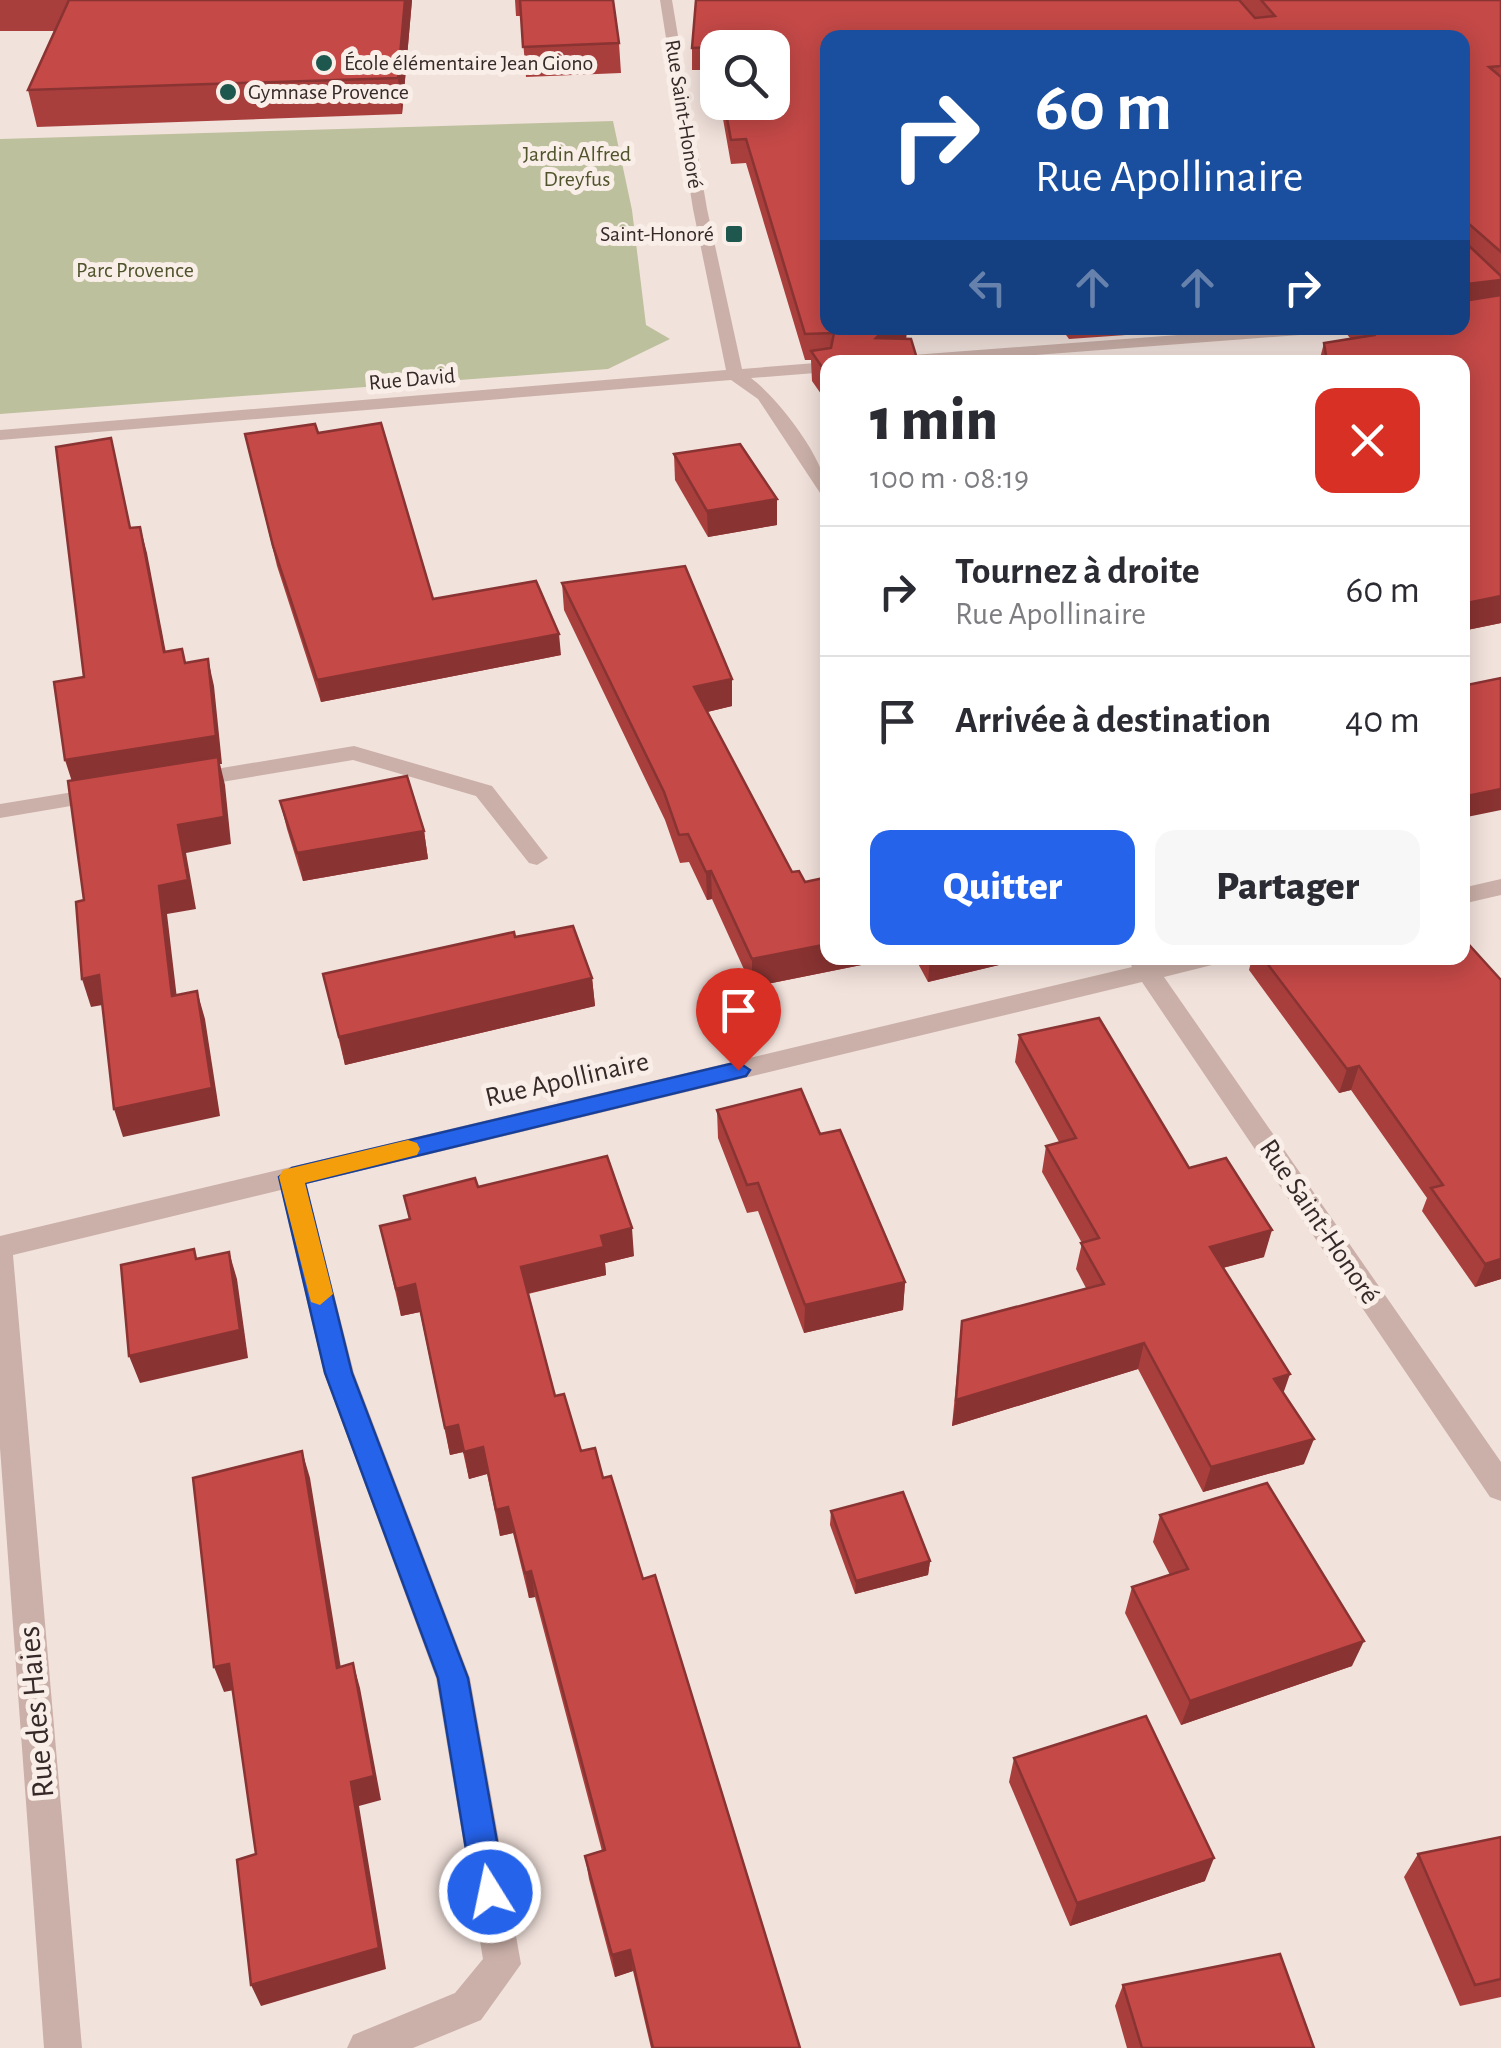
<!DOCTYPE html>
<html lang="fr">
<head>
<meta charset="utf-8">
<style>
	body { margin:0; font-family:"Alegreya Sans",sans-serif; background:#f7f7f7; color:#2b2b33; height:100vh; display:flex; flex-direction:column; font-size:38px; white-space:nowrap }
	* { box-sizing:border-box; margin:0 }
	p { font-size:32px; color:#7c7c81 }
	.icon { flex:none; width:55px; height:55px; fill:none; stroke:currentColor; stroke-width:2; stroke-linecap:round; stroke-linejoin:round }
	.map { position:relative; flex:1; overflow:hidden }
	.sheet { position:absolute; left:820px; top:355px; width:650px; height:610px; display:flex; flex-direction:column; background:#fff; border-radius:20px; box-shadow:0 5px 25px #0003 }
	.sheet>* { flex:none }
	.guide { position:absolute; left:820px; top:30px; width:650px; height:305px; border-radius:20px; box-shadow:0 5px 25px #0003; background:#1a4fa0; color:#fff; overflow:hidden }
	.fabs { position:absolute; left:700px; top:30px; display:grid; gap:20px }
	.fabs a { display:grid; place-items:center; width:90px; height:90px; border-radius:20px; background:#fff; box-shadow:0 5px 25px #0003; font-size:50px }
	.pin { position:absolute; display:grid; place-items:center; width:85px; height:85px; color:#fff; margin:-102px -42px; border-radius:50% 50% 50% 0; rotate:-45deg; box-shadow:0 0 10px #0007 }
	.pin .icon { rotate:45deg }
	.me { position:absolute; width:110px; margin:-55px; rotate:350deg; stroke-linejoin:round; filter:drop-shadow(0 0 8px #0008) }
	.turn { display:flex; align-items:center; gap:35px; height:210px; padding:0 50px; font-size:45px }
	.turn .icon { width:130px; height:130px; stroke-width:2.5 }
	.turn b { display:block; font-size:70px; line-height:85px }
	.lanes { display:flex; align-items:center; height:95px; padding:0 50px; background:#0003; justify-content:center; gap:50px; direction:ltr }
	.lanes .off { opacity:.35 }
	.round { display:grid; place-items:center; flex:none; width:105px; height:105px; border-radius:20px; background:#f7f7f7 }
	.headline { display:flex; align-items:center; justify-content:space-between; height:170px; padding:0 50px }
	h1 { font-size:60px; font-weight:800; line-height:75px }
	.button { display:flex; gap:20px; margin-top:auto; padding:20px 50px }
	.button a { flex:1; height:115px; border-radius:20px; background:#2563eb; color:#fff; font-size:40px; font-weight:800; line-height:115px; text-align:center }
	.button a+a { background:#f7f7f7; color:#2b2b33 }
	ul { padding:0; list-style:none }
	li { display:flex; align-items:center; gap:30px; height:130px; padding:0 50px; border-top:2px solid #e1e1e2 }
	li div { flex:1 }
	li b { display:block; font-size:38px }
	li em { font-style:normal }
	.map>svg:first-child { display:block }
	.green { fill:#bdc09c }
	.lines { fill:none; stroke-linecap:round; stroke-linejoin:round }
	.minor { fill:#cab0a8; fill-rule:evenodd }
	.wall { fill:#a93f3d }
	.shaded-wall { fill:#893332 }
	.building { fill:#c44947; stroke:#893332; stroke-width:2.5 }
	.route { fill:#2563eb; stroke:#184099; stroke-width:2.5 }
	.slow { fill:#f59e0b }
	.poi-dot { fill:#1e574e; stroke:#f9eee8; stroke-width:4 }
	.labels { text-anchor:middle; dominant-baseline:central; stroke-width:10; stroke-linejoin:round; paint-order:stroke }
	.far-poi-label { font-size:22px; fill:#362928; stroke:#f9eee8; text-anchor:start }
	.far-street-label { font-size:22px; fill:#362928; stroke:#f9eee8 }
	.far-park-label { font-size:22px; fill:#4f542c; stroke:#f9eee8 }
	.street-label { font-size:28px; fill:#362928; stroke:#f9eee8 }
	.near-street-label { font-size:32px; fill:#362928; stroke:#f9eee8 }
</style>
</head>
<body>
<div class="map">
<svg width="1501" height="2048" viewBox="0 0 1501 2048">
	<rect width="100%" height="100%" fill="#f2e2dc"/>
	<polygon class="green" points="613,121 632,210 646,325 670,339 608,369 0,414 0,139"/>
	<g class="lines">
		<g class="minor">
			<path d="M 660,0 L 672,0 L 707,209 L 742,369 L 828,362 L 830,362 L 828,372 L 751,378 C 779,399 828,462 828,497 L 822,496 L 758,399 L 731,380 L 0,440 L 0,430 L 726,370 L 693,209 Z"/>
			<polygon points="1270,328 1334,328 1326,333 944,362 878,362 886,357"/>
			<polygon points="354,746 492,786 548,858 537,865 529,863 476,796 353,760 192,787 181,780 192,773"/>
			<polygon points="104,787 112,789 115,794 112,799 0,818 0,804"/>
			<polygon points="1501,879 1501,895 1462,904 1462,888"/>
			<polygon points="1128,958 1151,958 1154,962 1174,958 1219,958 1216,964 1164,977 1501,1462 1501,1501 1490,1497 1142,982 306,1184 354,1373 470,1678 521,1964 481,2020 413,2048 347,2048 353,2035 455,1993 483,1959 436,1678 324,1373 281,1190 13,1255 82,2048 44,2048 0,1448 0,1236 1132,967"/>
		</g>
	</g>
	<g class="wall">
		<polygon points="0,0 412,0 402,114 37,127 28,90 54,31 0,31"/>
		<polygon points="515,0 613,0 619,43 621,73 526,77 521,16 516,16"/>
		<polygon points="696,0 1501,0 1501,623 1462,631 1462,362 1319,362 1324,343 1350,338 1342,328 1462,328 1462,38 828,38 828,328 907,328 906,339 828,362 828,404 812,381 811,360 805,360 746,163 731,164 720,102 772,102 718,48 718,87 715,70 692,70 692,48"/>
		<polygon points="1061,328 1183,328 1183,331 1069,339"/>
		<polygon points="318,433 433,599 561,655 321,702 277,566 245,434"/>
		<polygon points="674,454 777,499 777,525 708,537 675,480"/>
		<polygon points="562,583 732,706 707,712 828,958 896,958 752,987 712,899 707,900 689,862 680,863 665,820 564,610"/>
		<polygon points="280,801 424,831 428,859 303,881 287,829"/>
		<polygon points="515,937 592,978 595,1006 345,1065 323,974"/>
		<polygon points="915,958 1004,958 1003,964 928,982"/>
		<polygon points="1252,958 1462,958 1501,1279 1475,1287 1422,1211 1427,1198 1351,1090 1339,1093 1249,970"/>
		<polygon points="1019,1035 1189,1168 1264,1257 1223,1268 1283,1394 1304,1464 1203,1492 1138,1369 952,1426 962,1321 1086,1288 1076,1269 1082,1243 1042,1172 1046,1146 1059,1142 1015,1062"/>
		<polygon points="717,1110 820,1134 905,1282 903,1310 804,1333 758,1211 747,1213 718,1138"/>
		<polygon points="478,1187 634,1256 605,1263 606,1275 528,1294 555,1396 581,1451 603,1478 643,1579 800,2048 651,2048 633,1971 615,1977 589,1879 585,1856 602,1851 535,1597 529,1598 513,1533 500,1536 487,1474 469,1479 463,1452 450,1455 420,1312 401,1316 380,1226 409,1219 404,1196"/>
		<polygon points="831,1511 930,1561 928,1575 855,1594 830,1525"/>
		<polygon points="1160,1515 1352,1666 1181,1725 1125,1613 1132,1587 1170,1575 1153,1542"/>
		<polygon points="1014,1758 1205,1881 1070,1926 1009,1782"/>
		<polygon points="1501,1837 1501,1997 1460,2006 1404,1877 1418,1854"/>
		<polygon points="1123,1985 1314,2048 1127,2048 1115,2006"/>
	</g>
	<g class="shaded-wall">
		<polygon points="405,0 412,0 402,114 398,78"/>
		<polygon points="1501,280 1501,295 1462,309 1466,284"/>
		<polygon points="885,328 907,328 905,352 876,338"/>
		<polygon points="777,499 777,525 708,537 707,511"/>
		<polygon points="140,527 147,553 171,679 164,652"/>
		<polygon points="1501,596 1501,623 1462,631 1462,604"/>
		<polygon points="559,634 561,655 321,702 317,680"/>
		<polygon points="208,659 214,686 222,764 220,764 225,785 231,844 186,853 196,909 167,914 180,1024 172,996 159,886 178,825 74,788 65,760"/>
		<polygon points="732,679 732,706 695,715 694,687"/>
		<polygon points="1501,789 1501,810 1462,818 1462,797"/>
		<polygon points="424,831 428,859 303,881 297,853"/>
		<polygon points="711,871 712,899 707,900 706,872"/>
		<polygon points="828,944 828,958 896,958 752,987 752,959"/>
		<polygon points="930,958 1004,958 1003,964 928,982"/>
		<polygon points="99,975 108,1004 91,1007 82,979"/>
		<polygon points="592,978 595,1006 345,1065 339,1037"/>
		<polygon points="197,991 205,1019 220,1116 123,1137 114,1109"/>
		<polygon points="1359,1066 1351,1090 1339,1093 1347,1069"/>
		<polygon points="632,1228 634,1256 605,1263 606,1275 525,1294 521,1267 601,1236"/>
		<polygon points="1272,1230 1264,1257 1203,1273 1210,1247"/>
		<polygon points="229,1252 237,1279 248,1358 140,1383 129,1356"/>
		<polygon points="1501,1259 1501,1279 1475,1287 1485,1264"/>
		<polygon points="905,1282 903,1310 804,1333 805,1305"/>
		<polygon points="415,1284 420,1312 401,1316 396,1289"/>
		<polygon points="1144,1343 1138,1369 952,1426 956,1400"/>
		<polygon points="1290,1374 1281,1400 1274,1379"/>
		<polygon points="458,1425 463,1452 450,1455 445,1428"/>
		<polygon points="1314,1439 1304,1464 1203,1492 1211,1467"/>
		<polygon points="483,1447 487,1474 469,1479 464,1452"/>
		<polygon points="302,1451 310,1478 345,1693 337,1668"/>
		<polygon points="508,1507 513,1533 500,1536 496,1510"/>
		<polygon points="930,1561 928,1575 855,1594 856,1581"/>
		<polygon points="531,1571 535,1597 529,1598 525,1573"/>
		<polygon points="1364,1641 1352,1666 1181,1725 1190,1701"/>
		<polygon points="353,1663 360,1688 381,1800 359,1806 386,1969 261,2006 251,1985 351,1782"/>
		<polygon points="229,1664 239,1689 224,1692 214,1667"/>
		<polygon points="1214,1858 1205,1881 1070,1926 1077,1903"/>
		<polygon points="630,1950 633,1971 615,1977 612,1955"/>
	</g>
	<g class="building">
		<polygon points="69,0 405,0 398,78 28,90"/>
		<polygon points="520,0 613,0 619,43 523,47"/>
		<polygon points="696,0 1239,0 1255,18 1275,16 1261,0 1501,0 1501,66 1489,67 1501,77 1501,252 1468,223 1466,243 1501,276 1501,280 1466,284 1469,300 1501,295 1501,596 1462,604 1462,362 1327,362 1324,343 1374,335 1368,328 1462,328 1462,38 828,38 828,328 886,328 876,338 911,339 918,362 828,362 828,376 811,351 831,348 834,333 805,334 746,139 731,140 724,102 772,102 772,48 718,48 718,66 714,47 692,48"/>
		<polygon points="381,423 433,599 536,581 559,634 317,680 273,546 245,434 315,424 318,433"/>
		<polygon points="111,438 130,528 140,527 164,652 182,649 185,663 208,659 216,736 65,760 54,682 84,677 56,447"/>
		<polygon points="740,444 777,499 707,511 674,454"/>
		<polygon points="685,566 732,679 694,687 792,872 799,871 805,882 828,877 828,944 752,959 711,871 706,872 688,834 679,835 664,792 562,583"/>
		<polygon points="1501,678 1501,789 1462,797 1462,686"/>
		<polygon points="218,757 224,817 178,825 188,880 159,886 172,996 197,991 212,1088 114,1109 99,975 82,979 76,902 84,900 68,781"/>
		<polygon points="407,776 424,831 297,853 280,801"/>
		<polygon points="573,926 592,978 339,1037 323,974 514,932 515,937"/>
		<polygon points="1462,937 1501,980 1501,1259 1485,1264 1431,1188 1443,1185 1359,1066 1347,1069 1263,958 1462,958"/>
		<polygon points="1099,1018 1189,1168 1226,1158 1272,1230 1210,1247 1290,1374 1274,1379 1314,1439 1211,1467 1144,1343 956,1400 962,1321 1104,1284 1081,1243 1099,1238 1046,1146 1076,1138 1019,1035"/>
		<polygon points="801,1089 820,1134 840,1130 905,1282 805,1305 758,1183 747,1185 717,1110"/>
		<polygon points="607,1156 632,1228 601,1236 604,1247 521,1267 555,1396 564,1394 581,1451 595,1448 603,1478 611,1476 643,1579 655,1575 800,2048 653,2048 630,1950 612,1955 585,1856 605,1850 531,1571 525,1573 508,1507 496,1510 483,1447 464,1452 458,1425 445,1428 415,1284 396,1289 380,1226 410,1219 404,1196 475,1178 478,1187"/>
		<polygon points="194,1249 196,1259 229,1252 240,1330 129,1356 121,1265"/>
		<polygon points="302,1451 337,1668 353,1663 374,1776 351,1782 379,1948 251,1985 237,1860 256,1854 229,1664 214,1667 193,1478"/>
		<polygon points="1267,1483 1364,1641 1190,1701 1132,1587 1188,1569 1160,1515"/>
		<polygon points="903,1492 930,1561 856,1581 831,1511"/>
		<polygon points="1146,1716 1214,1858 1077,1903 1014,1758"/>
		<polygon points="1501,1837 1501,1979 1475,1985 1418,1854"/>
		<polygon points="1280,1954 1314,2048 1142,2048 1123,1985"/>
	</g>
	<polygon class="route" points="738,1062 750,1070 746,1076 305,1183 352,1373 468,1678 506,1892 501,1904 490,1908 478,1904 473,1892 438,1678 325,1373 279,1177 292,1168"/>
	<polygon class="slow" points="408,1140 417,1143 420,1149 417,1155 305,1183 333,1294 320,1305 311,1302 279,1177 283,1170"/>
	<g class="poi-dot">
		<circle cx="324" cy="63" r="10"/>
		<circle cx="228" cy="92" r="10"/>
		<rect x="724" y="224" width="20" height="20" rx="5"/>
	</g>
	<g class="labels">
		<g class="far-poi-label">
			<text x="344" y="63">École élémentaire Jean Giono</text>
			<text x="248" y="92">Gymnase Provence</text>
			<text x="714" y="234" text-anchor="end">Saint-Honoré</text>
		</g>
		<g class="far-street-label">
			<text transform="translate(684 114) rotate(81)">Rue Saint-Honoré</text>
			<text transform="translate(412 379) rotate(-5)">Rue David</text>
		</g>
		<g class="far-park-label">
			<text x="577" y="154">Jardin Alfred<tspan x="577" dy="25">Dreyfus</tspan></text>
			<text x="135" y="270">Parc Provence</text>
		</g>
		<g class="street-label">
			<text transform="translate(567 1080) rotate(-13)">Rue Apollinaire</text>
			<text transform="translate(1319 1222) rotate(56)">Rue Saint-Honoré</text>
		</g>
		<g class="near-street-label">
			<text transform="translate(36 1712) rotate(-95)">Rue des Haies</text>
		</g>
	</g>
</svg>
<div class="fabs">
<a><svg class="icon" aria-label="search" viewBox="0 0 24 24"><circle cx="10" cy="10" r="6"/><path d="M15 15l6 6"/></svg></a>
</div>
<div class="pin" style="left:738px;top:1070px;background:#d93025"><svg class="icon" aria-label="arrive" viewBox="0 0 24 24"><path d="M6 21V4h12l-3 4 3 4H6"/></svg></div>
<svg class="me" style="left:490px;top:1892px" viewBox="-20 -20 40 40"><circle r="17" fill="#2563eb" stroke="#fff" stroke-width="3"/><path d="M0-11L8 9 0 5-8 9z" fill="#fff"/></svg>
<div class="guide">
<div class="turn"><svg class="icon" aria-label="right" viewBox="0 0 24 24"><path d="M7 20v-9h11M14 6l5 5-5 5"/></svg><div><b>60 m</b>Rue Apollinaire</div></div>
<div class="lanes"><svg class="icon off" aria-label="left" viewBox="0 0 24 24"><path d="M17 20v-9H6M10 6l-5 5 5 5"/></svg><svg class="icon off" aria-label="ahead" viewBox="0 0 24 24"><path d="M12 20V5M6 11l6-6 6 6"/></svg><svg class="icon off" aria-label="ahead" viewBox="0 0 24 24"><path d="M12 20V5M6 11l6-6 6 6"/></svg><svg class="icon" aria-label="right" viewBox="0 0 24 24"><path d="M7 20v-9h11M14 6l5 5-5 5"/></svg></div>
</div>
<section class="sheet">
<div class="headline"><div><h1>1 min</h1><p>100 m · 08:19</p></div><a class="round" style="background:#d93025;color:#fff"><svg class="icon" aria-label="close" viewBox="0 0 24 24"><path d="M6 6l12 12M18 6L6 18"/></svg></a></div>
<ul>
<li><svg class="icon" aria-label="right" viewBox="0 0 24 24"><path d="M7 20v-9h11M14 6l5 5-5 5"/></svg><div><b>Tournez à droite</b><p>Rue Apollinaire</p></div><em>60 m</em></li>
<li><svg class="icon" aria-label="arrive" viewBox="0 0 24 24"><path d="M6 21V4h12l-3 4 3 4H6"/></svg><div><b>Arrivée à destination</b></div><em>40 m</em></li>
</ul>
<div class="button"><a>Quitter</a><a>Partager</a></div>
</section>
</div>
</body>
</html>
